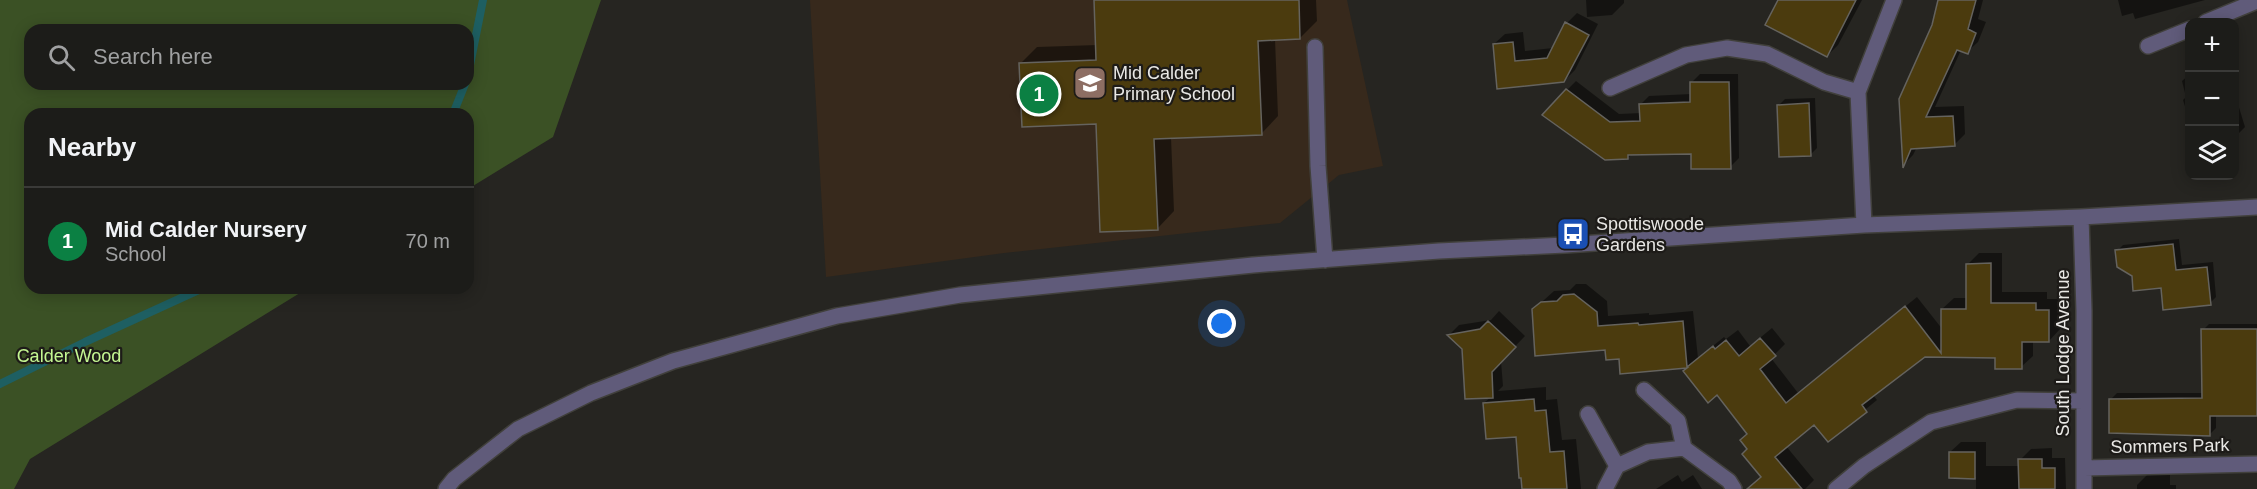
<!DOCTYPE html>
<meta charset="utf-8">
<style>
:root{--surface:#1c1c19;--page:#252522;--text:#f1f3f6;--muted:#a0a1a2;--line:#3a3a38;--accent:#0b8043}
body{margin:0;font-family:Arial,sans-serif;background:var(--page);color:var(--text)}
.controls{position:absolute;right:18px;top:18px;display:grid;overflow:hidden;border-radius:12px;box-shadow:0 3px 15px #0003}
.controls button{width:54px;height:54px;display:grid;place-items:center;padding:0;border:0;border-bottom:2px solid var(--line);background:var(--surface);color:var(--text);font:30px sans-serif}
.you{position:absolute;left:1222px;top:324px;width:21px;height:21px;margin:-15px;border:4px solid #fff;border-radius:50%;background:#1a73e8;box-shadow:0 0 0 9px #1a73e833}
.badge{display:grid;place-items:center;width:39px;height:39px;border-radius:50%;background:var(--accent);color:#fff;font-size:20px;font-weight:700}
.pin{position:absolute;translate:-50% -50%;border:3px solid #fff;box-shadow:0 2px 6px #0006}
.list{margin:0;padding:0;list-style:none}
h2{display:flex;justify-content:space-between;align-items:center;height:78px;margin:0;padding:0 24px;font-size:26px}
h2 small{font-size:20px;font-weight:400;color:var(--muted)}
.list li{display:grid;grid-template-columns:39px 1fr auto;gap:18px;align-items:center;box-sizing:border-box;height:108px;padding:0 24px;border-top:2px solid var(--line)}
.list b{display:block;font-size:22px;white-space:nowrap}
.list p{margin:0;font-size:20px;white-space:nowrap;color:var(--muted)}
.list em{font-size:20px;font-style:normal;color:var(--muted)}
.icon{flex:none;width:33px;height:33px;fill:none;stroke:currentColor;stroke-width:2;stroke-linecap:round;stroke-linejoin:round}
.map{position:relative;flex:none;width:2257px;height:489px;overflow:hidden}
.search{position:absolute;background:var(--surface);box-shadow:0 3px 15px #0003;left:24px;top:24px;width:450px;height:66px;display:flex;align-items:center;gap:15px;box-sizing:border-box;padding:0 21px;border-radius:18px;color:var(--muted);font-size:22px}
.panel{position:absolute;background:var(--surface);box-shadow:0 3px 15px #0003;left:24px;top:108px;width:450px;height:186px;border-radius:18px}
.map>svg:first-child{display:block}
.education{fill:#37291c}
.green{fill:#3b5125;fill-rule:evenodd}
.shadow{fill:#0007}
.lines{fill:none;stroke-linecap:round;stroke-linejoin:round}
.stream{stroke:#1e5f62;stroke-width:8}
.building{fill:#4b3b0e;stroke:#65635e;stroke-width:1.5}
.minor-casing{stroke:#41403c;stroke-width:18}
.minor{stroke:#605b7a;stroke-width:15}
.labels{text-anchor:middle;stroke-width:4.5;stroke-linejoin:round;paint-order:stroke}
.poi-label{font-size:18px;fill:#e9e8e5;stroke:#1d1b18;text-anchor:start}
.street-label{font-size:18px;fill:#e9e8e5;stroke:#1d1b18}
.park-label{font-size:18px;fill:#c4f692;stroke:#1d1b18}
</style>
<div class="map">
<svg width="2257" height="489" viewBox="0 0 2257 489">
<rect width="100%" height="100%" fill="#262521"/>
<!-- education -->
<path class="education" d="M810,0H1347L1383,166L1339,175L1280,223L1004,253L826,277Z"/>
<!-- green -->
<path class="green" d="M0,0H601L553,137L468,189V114H30V288H308L30,459L14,489H0ZM30,30H468V84H30Z"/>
<!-- shadow -->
<path class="shadow" d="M1095,0H1316L1317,21L1300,38L1275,39L1278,116L1262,133L1171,137L1174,211L1158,228L1097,123L1020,64L1037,47L1097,45Z
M1586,0H1624V3L1612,15L1587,17Z
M1780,0H1862L1838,45L1827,56Z
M1940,0H1983L1978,19L1986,22L1978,42L1967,52L1961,50L1935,107L1964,106L1965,134L1954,145L1917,147L1913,155L1904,164Z
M2118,0H2205L2135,19L2133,13L2122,16Z
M1577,13L1598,24L1575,70L1564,81L1499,87L1494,44L1505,34L1523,32L1525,51L1553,48L1567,23Z
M1700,74H1738L1739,158L1730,167L1692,152L1632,154L1628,158L1567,90L1576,81L1619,114L1641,113V104L1649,96L1691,94V83Z
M2190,74V123L2183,100L2186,97L2182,81Z
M2234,91L2245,127L2234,138Z
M1815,98L1817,148L1811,154L1779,105L1785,99Z
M2179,239L2182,265L2213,262L2216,297L2210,303L2133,276L2117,251L2123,245Z
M1979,253H2002V292H2047V299H2060V329L2049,341L2033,340V356L2021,367L1996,357L1924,355L1873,395L1877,400L1828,440L1814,423L1786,446L1814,480L1805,489H1760L1762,476L1749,449V433L1717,393L1690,366L1622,372L1621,357L1534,309L1554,291L1570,290L1576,284H1586L1607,301L1608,316L1649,313V315L1693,311L1698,358L1724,337L1726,339L1738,330L1750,346L1772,328L1785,344L1771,358L1798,393L1917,297L1943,330L1942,309L1954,298H1968V264Z
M1499,311L1525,336L1501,361L1503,386L1498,391L1546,387V400L1557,399L1562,440L1576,439L1581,489H1523L1517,435L1484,403L1492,396L1463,348L1449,335L1459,325L1491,320Z
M2209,324H2257V414H2216V428L2210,434L2111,399L2117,393H2203V330Z
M1961,442H1986V466H2020V460L2031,449L2052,448V458H2065L2066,489H1976V477H1950V452Z
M2149,473H2170V485H2176V489H2137V485Z
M1678,475L1682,482L1693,475L1702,489H1656Z"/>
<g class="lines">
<!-- stream -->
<path class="stream" d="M468,75L483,0
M453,114L465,84
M0,384L85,342L203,288"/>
</g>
<!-- building -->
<path class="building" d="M1094,0H1299L1300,39L1258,41L1262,135L1154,139L1158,230L1100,232L1096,124L1022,127L1019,63L1096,60Z
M1778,0H1856L1827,57L1765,25Z
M1938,0H1976L1968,29L1976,33L1968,54L1957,50L1926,117L1953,116L1955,146L1911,149L1903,168L1899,99L1932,25Z
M1565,22L1589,35L1564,82L1497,89L1493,44L1513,42L1515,61L1547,58Z
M1690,82H1729L1731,169H1691V154L1628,155V159L1605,160L1542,115L1566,89L1610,122L1640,121L1639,104L1690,102Z
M1809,103L1811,156L1779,157L1777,105Z
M2173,244L2176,270L2207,267L2211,305L2163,310L2161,288L2133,291L2132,276L2117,267L2115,250Z
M1991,263V303H2036V310H2049V342H2022V369H1995V358L1925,357L1862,405L1867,412L1828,442L1814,425L1775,457L1802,489H1747L1761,477L1742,454L1747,449L1740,440L1747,434L1717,395L1708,403L1683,371L1687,368L1620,374L1619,359L1606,360L1605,350L1535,356L1532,309L1541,302L1557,301L1563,295L1574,294L1597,312L1598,326L1638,323L1639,325L1683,321L1687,367L1713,346L1715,349L1726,340L1739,356L1760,338L1776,356L1760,369L1786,403L1905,306L1941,353V309H1966V264Z
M1488,321L1516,347L1492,372L1493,398L1465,399L1462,349L1447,335L1480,329Z
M2201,329H2257V416H2210V436L2109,433V399L2202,398Z
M1534,399L1535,411L1546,410L1550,452L1564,451L1567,489H1522L1521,478H1519L1516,437L1486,439L1483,403Z
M1949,452H1975V479L1949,478Z
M2018,459H2042V468H2055V489H2019Z"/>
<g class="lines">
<!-- minor casing -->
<g class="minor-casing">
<path id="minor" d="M2206,22L2257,1
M2148,46L2190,29
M1315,47L1318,166L1325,260
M1610,88L1686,55L1727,48L1767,54L1824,82L1858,92
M2081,217L2084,311V489
M1864,225L1858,92L1894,0
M1644,390L1678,421L1684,448
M1588,414L1617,466
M2084,468L2257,464
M446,489L454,479L518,429L591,393L673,361L837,316L960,295L1253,265L1439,251L1565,245L1864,225L2081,217L2257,207
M1605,489L1617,466L1648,452L1684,448L1729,481L1734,489
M1836,489L1864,466L1931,422L2017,400L2084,401"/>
</g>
<!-- minor -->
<use href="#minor" class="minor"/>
</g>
<!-- icons -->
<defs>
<g id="school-square" transform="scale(1.725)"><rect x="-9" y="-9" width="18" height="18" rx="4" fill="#8d6e63" stroke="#1d1b18"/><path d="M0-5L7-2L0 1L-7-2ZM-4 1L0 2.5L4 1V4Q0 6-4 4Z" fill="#fff"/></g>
<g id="bus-square" transform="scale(1.725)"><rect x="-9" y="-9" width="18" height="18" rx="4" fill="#1a4fb4" stroke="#1d1b18"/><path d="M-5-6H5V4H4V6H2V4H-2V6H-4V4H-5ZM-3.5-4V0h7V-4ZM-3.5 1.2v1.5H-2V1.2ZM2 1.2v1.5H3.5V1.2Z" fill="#fff"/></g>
</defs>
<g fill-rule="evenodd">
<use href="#school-square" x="1090" y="83"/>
<use href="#bus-square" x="1573" y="234"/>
</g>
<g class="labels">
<!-- poi labels -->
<g class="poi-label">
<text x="1113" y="79">Mid Calder<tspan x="1113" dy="21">Primary School</tspan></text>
<text x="1596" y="230">Spottiswoode<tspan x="1596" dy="21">Gardens</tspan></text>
</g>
<!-- street labels -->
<g class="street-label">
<text transform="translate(2063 353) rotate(-90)" y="6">South Lodge Avenue</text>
<text transform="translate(2170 446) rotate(-1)" y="6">Sommers Park</text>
</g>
<!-- park labels -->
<g class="park-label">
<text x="69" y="362">Calder Wood</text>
</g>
</g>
</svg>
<div class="controls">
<button>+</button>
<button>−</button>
<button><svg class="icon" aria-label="layers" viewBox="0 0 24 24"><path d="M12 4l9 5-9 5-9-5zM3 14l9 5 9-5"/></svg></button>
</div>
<div class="you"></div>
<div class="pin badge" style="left:1039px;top:94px">1</div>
<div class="search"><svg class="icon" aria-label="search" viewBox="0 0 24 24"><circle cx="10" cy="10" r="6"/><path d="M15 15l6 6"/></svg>Search here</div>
<section class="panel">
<h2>Nearby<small></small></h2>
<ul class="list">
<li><span class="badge">1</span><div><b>Mid Calder Nursery</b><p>School</p></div><em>70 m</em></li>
</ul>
</section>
</div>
